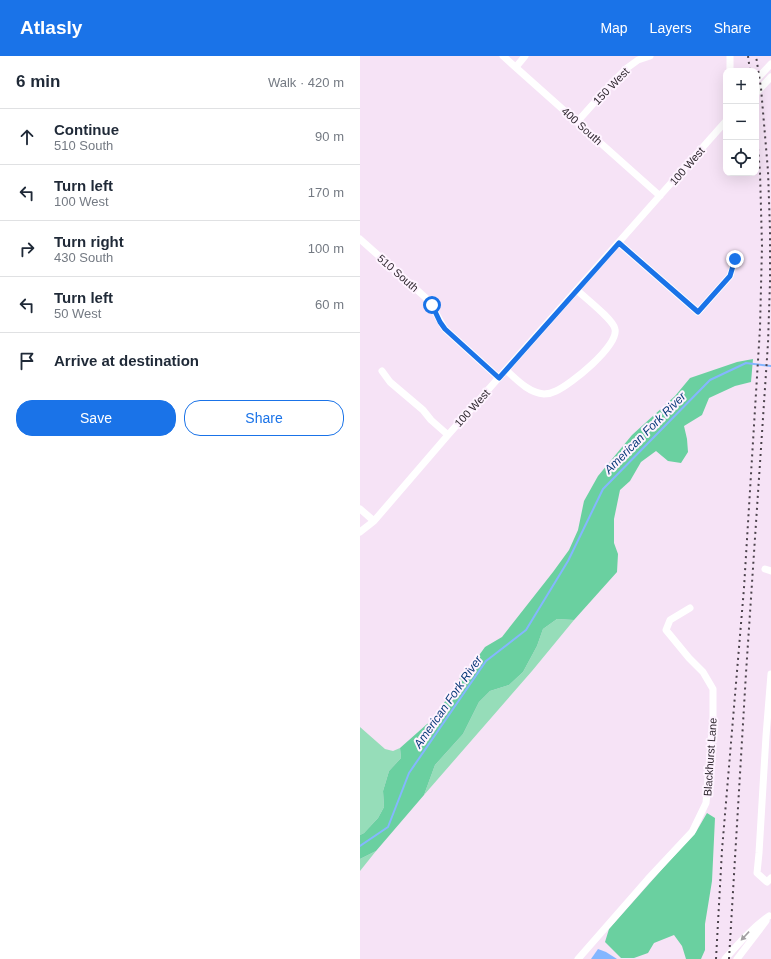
<!DOCTYPE html>
<meta charset="utf-8">
<style>
:root{--surface:#fff;--page:#f6f6f7;--text:#1f2937;--muted:#747a83;--line:#e0e1e3;--accent:#1a73e8}
body{margin:0;font-family:Arial,sans-serif;background:var(--page);color:var(--text)}
.controls{position:absolute;right:12px;top:12px;display:grid;overflow:hidden;border-radius:8px;box-shadow:0 4px 16px #0002}
.controls button{width:36px;height:36px;display:grid;place-items:center;padding:0;border:0;border-bottom:1px solid var(--line);background:var(--surface);color:var(--text);font:20px sans-serif}
.stop{position:absolute;width:12px;height:12px;margin:-9px;border:3px solid #1a73e8;border-radius:50%;background:#fff}
.stop.end{background:#1a73e8;border-color:#fff;box-shadow:0 1px 4px #0008}
.list{margin:0;padding:0;list-style:none}
h2{display:flex;justify-content:space-between;align-items:center;height:52px;margin:0;padding:0 16px;font-size:17px}
h2 small{font-size:13px;font-weight:400;color:var(--muted)}
.list li{display:grid;grid-template-columns:26px 1fr auto;gap:12px;align-items:center;box-sizing:border-box;height:56px;padding:0 16px;border-top:1px solid var(--line)}
.list b{display:block;font-size:15px;white-space:nowrap}
.list p{margin:0;font-size:13px;white-space:nowrap;color:var(--muted)}
.list em{font-size:13px;font-style:normal;color:var(--muted)}
.actions{display:flex;gap:8px;padding:12px 16px}
.actions a{flex:1;padding:9px 0;border:1px solid var(--accent);border-radius:16px;text-align:center;font-size:14px;color:var(--accent)}
.actions .main{background:var(--accent);color:#fff}
.icon{flex:none;width:22px;height:22px;fill:none;stroke:currentColor;stroke-width:2;stroke-linecap:round;stroke-linejoin:round}
.map{position:relative;flex:none;width:411px;height:903px;overflow:hidden}
header{display:flex;align-items:center;gap:24px;box-sizing:border-box;height:56px;padding:0 20px;background:var(--accent);color:#fff}
header strong{font-size:19px}
nav{display:flex;gap:22px;margin-inline-start:auto;font-size:14px}
main{display:flex}
aside{flex:1;background:var(--surface)}
.map>svg:first-child{display:block}
.green{fill:#96ddb9}
.forest{fill:#6ad0a0}
.water{fill:#84b6ff}
.lines{fill:none;stroke-linecap:round;stroke-linejoin:round}
.stream{stroke:#84b6ff;stroke-width:2}
.minor{stroke:#fff;stroke-width:7}
.rail{stroke:#4b424b;stroke-width:2;stroke-dasharray:2 4;stroke-linecap:butt}
.oneway{fill:#a29fa2}
.route{stroke:#1a73e8;stroke-width:5}
.labels{text-anchor:middle;stroke-width:4;stroke-linejoin:round;paint-order:stroke}
.street-label{font-size:11px;fill:#302930;stroke:#fef3ff}
.water-label{font-size:12px;font-style:italic;fill:#093a79;stroke:#fef3ff}
</style>
<header>
<strong>Atlasly</strong>
<nav><a>Map</a><a>Layers</a><a>Share</a></nav>
</header>
<main>
<aside>
<h2>6 min<small>Walk · 420 m</small></h2>
<ul class="list">
<li><svg class="icon" aria-label="ahead" viewBox="0 0 24 24"><path d="M12 20V5M6 11l6-6 6 6"/></svg><div><b>Continue</b><p>510 South</p></div><em>90 m</em></li>
<li><svg class="icon" aria-label="left" viewBox="0 0 24 24"><path d="M17 20v-9H6M10 6l-5 5 5 5"/></svg><div><b>Turn left</b><p>100 West</p></div><em>170 m</em></li>
<li><svg class="icon" aria-label="right" viewBox="0 0 24 24"><path d="M7 20v-9h11M14 6l5 5-5 5"/></svg><div><b>Turn right</b><p>430 South</p></div><em>100 m</em></li>
<li><svg class="icon" aria-label="left" viewBox="0 0 24 24"><path d="M17 20v-9H6M10 6l-5 5 5 5"/></svg><div><b>Turn left</b><p>50 West</p></div><em>60 m</em></li>
<li><svg class="icon" aria-label="arrive" viewBox="0 0 24 24"><path d="M6 21V4h12l-3 4 3 4H6"/></svg><div><b>Arrive at destination</b></div></li>
</ul>
<div class="actions"><a class="main">Save</a><a>Share</a></div>
</aside>
<div class="map">
<svg width="411" height="903" viewBox="0 0 411 903">
<rect width="100%" height="100%" fill="#f6e3f6"/>
<!-- green -->
<path class="green" d="M197,563L214,564L172,615L64,739L75,709L103,678L119,646L130,635L149,629L163,616L177,590L183,573Z
M0,671L25,693L33,695L40,692L41,702L29,715L23,735L24,751L18,762L4,777L0,779Z
M16,795L0,815V803Z"/>
<!-- forest -->
<path class="forest" d="M393,303L391,326L375,330L349,342L342,359L324,370L327,383L328,396L321,407L308,405L296,395L281,406L270,425L260,434L254,463V487L258,498L257,516L214,564L197,563L183,573L177,590L163,616L149,629L130,635L119,646L103,678L75,709L64,739L16,795L0,803V779L4,777L18,762L24,751L23,735L29,715L41,702L40,692L75,661L100,622L112,609L125,591L142,581L193,516L209,494L218,474L224,445L238,420L272,379L315,340L330,322L377,306Z
M347,757L355,762L352,825L345,868V894L341,903H326L322,890L314,879L294,887L288,897L274,902H261L245,886L249,873L304,811L336,776Z"/>
<!-- water -->
<path class="water" d="M238,893L246,896L257,903H231Z"/>
<g class="lines">
<!-- stream -->
<path class="stream" d="M0,790L28,771L49,717L126,605L166,574L208,505L243,433L350,324L386,307L411,310"/>
<!-- minor -->
<path class="minor" d="M143,0L300,140
M370,0V15
M156,11L165,0
M396,24L411,8
M396,37L411,21
M217,66L250,29L267,12L278,4L290,0
M0,183L66,242C74,251 78,263 85,273L139,322
M259,187L338,256L370,220L375,203
M146,314C157,324 169,337 184,338C188,338 192,337 196,335C210,329 259,290 255,273C253,263 225,242 217,234
M22,315L30,326L63,354L71,364L88,379
M0,453L14,465
M0,476L14,465L88,379L366,65
M405,513L411,515
M411,618L406,680L399,797L397,817L407,826L411,822
M218,903L288,823L332,776L346,747L353,665V633L343,616L329,602L306,574L310,564L330,552
M365,903C379,887 392,872 409,860
M377,903L406,865"/>
<!-- rail -->
<path class="rail" d="M388,0L390,15
M356,903L362,794L384,532L400,272L402,190L400,116L396,69
M369,903L386,617L408,287L410,226V174L408,115L401,32L396,0"/>
</g>
<!-- one-way arrows -->
<defs><path id="oneway-solid" d="M-6-.8H1V-3.2L6.5 0L1 3.2V.8H-6Z"/></defs>
<use class="oneway" href="#oneway-solid" transform="translate(385 880) rotate(133)"/>
<g class="lines">
<!-- route -->
<path class="route" d="M72,249L80,266L85,273L139,322L259,187L338,256L370,220L375,203"/>
</g>
<g class="labels">
<!-- street labels -->
<g class="street-label">
<text transform="translate(251 30) rotate(-46)" y="4">150 West</text>
<text transform="translate(222 70) rotate(42)" y="4">400 South</text>
<text transform="translate(327 110) rotate(-49)" y="4">100 West</text>
<text transform="translate(38 217) rotate(41)" y="4">510 South</text>
<text transform="translate(112 352) rotate(-48)" y="4">100 West</text>
<text transform="translate(350 701) rotate(-86)" y="4">Blackhurst Lane</text>
</g>
<!-- water labels -->
<g class="water-label">
<text transform="translate(285 377) rotate(-45)" y="4">American Fork River</text>
<text transform="translate(88 646) rotate(-55)" y="4">American Fork River</text>
</g>
</g>
</svg>
<div class="controls">
<button>+</button>
<button>−</button>
<button><svg class="icon" aria-label="locate" viewBox="0 0 24 24"><circle cx="12" cy="12" r="6"/><path d="M12 2v4M12 18v4M2 12h4M18 12h4"/></svg></button>
</div>
<div class="stop" style="left:72px;top:249px"></div>
<div class="stop end" style="left:375px;top:203px"></div>
</div>
</main>
